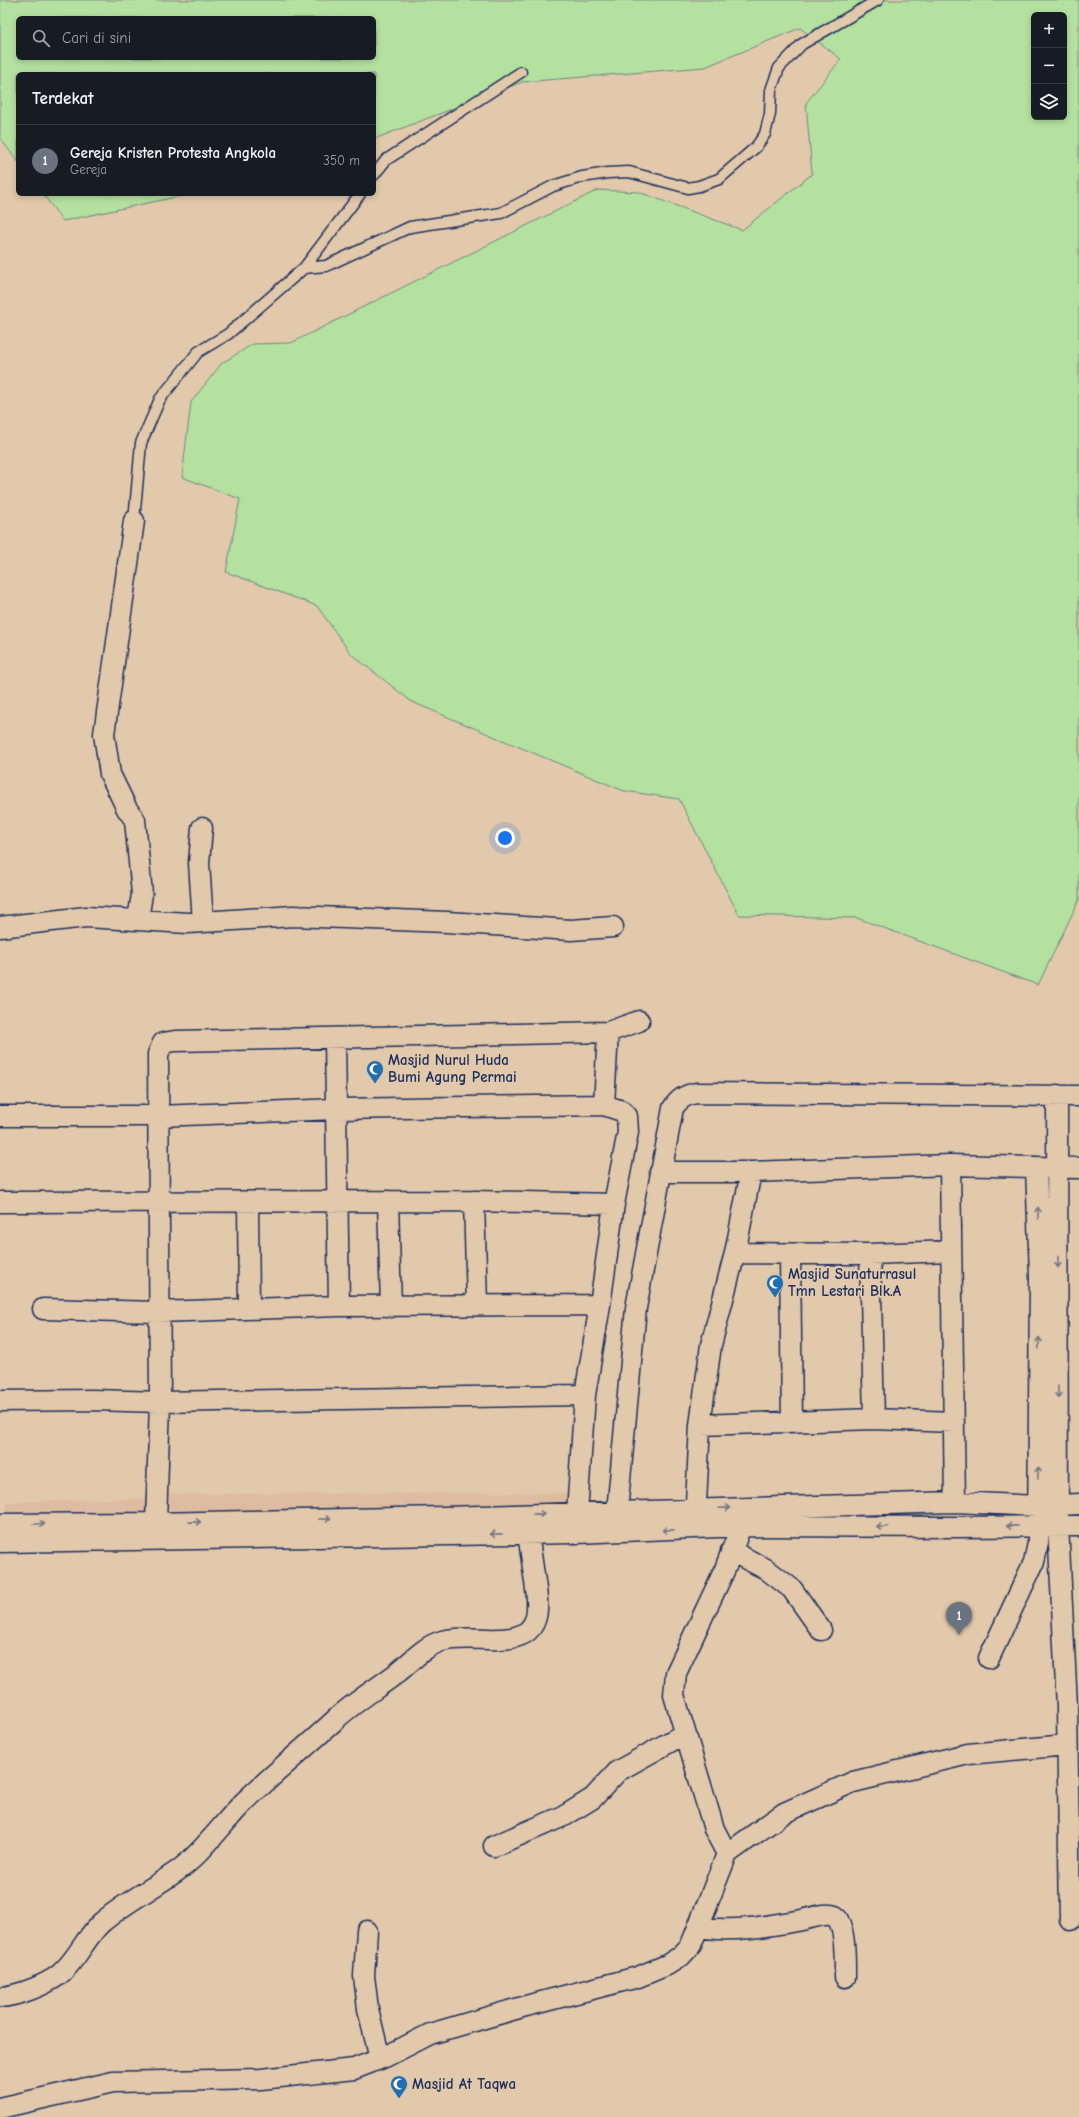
<!DOCTYPE html>
<html lang="id">
<meta charset="utf-8">
<style>
:root{--surface:#171b24;--page:#20242c;--text:#f1f3f6;--muted:#9ea1a6;--line:#363941;--accent:#1f6fb2}
body{margin:0;font-family:"Comic Neue",sans-serif;background:var(--page);color:var(--text)}
.controls{position:absolute;right:12px;top:12px;display:grid;overflow:hidden;border-radius:6px;box-shadow:0 2px 6px #0003}
.controls button{width:36px;height:36px;display:grid;place-items:center;padding:0;border:0;border-bottom:1px solid var(--line);background:var(--surface);color:var(--text);font:20px sans-serif}
.you{position:absolute;left:505px;top:838px;width:14px;height:14px;margin:-10px;border:3px solid #fff;border-radius:50%;background:#1a73e8;box-shadow:0 0 0 6px #1a73e833}
.badge{display:grid;place-items:center;width:26px;height:26px;border-radius:50%;background:var(--accent);color:#fff;font-size:13px;font-weight:700}
.pin{position:absolute;translate:-50% -33px;filter:drop-shadow(0 1px 2px #0008)}
.pin::after{content:'';position:absolute;top:21px;width:14px;height:12px;background:inherit;clip-path:polygon(0 0,100% 0,50% 100%)}
.list{margin:0;padding:0;list-style:none}
h2{display:flex;justify-content:space-between;align-items:center;height:52px;margin:0;padding:0 16px;font-size:17px}
h2 small{font-size:13px;font-weight:400;color:var(--muted)}
.list li{display:grid;grid-template-columns:26px 1fr auto;gap:12px;align-items:center;box-sizing:border-box;height:72px;padding:0 16px;border-top:1px solid var(--line)}
.list b{display:block;font-size:15px;white-space:nowrap}
.list p{margin:0;font-size:13px;white-space:nowrap;color:var(--muted)}
.list em{font-size:13px;font-style:normal;color:var(--muted)}
.icon{flex:none;width:22px;height:22px;fill:none;stroke:currentColor;stroke-width:2;stroke-linecap:round;stroke-linejoin:round}
.map{position:relative;flex:none;width:1079px;height:2117px;overflow:hidden}
.search{position:absolute;background:var(--surface);box-shadow:0 2px 6px #0003;left:16px;top:16px;width:360px;height:44px;display:flex;align-items:center;gap:10px;box-sizing:border-box;padding:0 14px;border-radius:6px;color:var(--muted);font-size:15px}
.panel{position:absolute;background:var(--surface);box-shadow:0 2px 6px #0003;left:16px;top:72px;width:360px;height:124px;border-radius:6px}
.map>svg:first-child{display:block}
.built{fill:#ddbca2}
.green{fill:#b4e19f;stroke:#68887e;fill-rule:evenodd}
.lines{fill:none;stroke-linecap:round;stroke-linejoin:round}
.lane-casing{stroke:#1b2f5e;stroke-width:13}
.street-casing{stroke:#1b2f5e;stroke-width:23}
.lane{stroke:#e3c9ab;stroke-width:10}
.street{stroke:#e3c9ab;stroke-width:20}
.oneway{stroke:#757481}
.labels{text-anchor:middle;stroke-width:4;stroke-linejoin:round;paint-order:stroke}
.poi-label{font-size:15px;font-weight:bold;fill:#1b2f5e;stroke:#e3c9ab;text-anchor:start}
</style>
<div class="map">
<svg width="1079" height="2117" viewBox="0 0 1079 2117">
<rect width="100%" height="100%" fill="#e3c9ab"/>
<filter id="ink" filterUnits="userSpaceOnUse"><feTurbulence type="fractalNoise" baseFrequency=".025" numOctaves="2"/><feDisplacementMap in="SourceGraphic" scale="8" xChannelSelector="R" yChannelSelector="G"/><feConvolveMatrix kernelMatrix="1 2 1 2 8 2 1 2 1" color-interpolation-filters="sRGB"/></filter>
<g filter="url(#ink)">
<!-- built -->
<path class="built" d="M569,1493V1511L169,1518V1494Z
M155,1498L154,1518L5,1521L7,1502Z"/>
<!-- green -->
<path class="green" d="M0,0H1079V900L1038,985L857,918L739,915L679,799L624,791L412,702L351,654L317,606L226,572L240,499L182,477L191,402L222,363L253,344L291,343L598,190L639,192L742,230L812,174L806,103L841,59L800,28L705,67L522,82L374,139V74H18V162L0,138ZM1034,15H1064V117H1034ZM18,18H374V58H18Z
M43,194H190L63,221Z"/>
<g class="lines">
<!-- lane casing -->
<g class="lane-casing">
<path id="lane" d="M374,175L386,160L521,72
M304,268L326,266L410,227L501,213L553,186L582,177L608,173L629,172L688,188L699,186L719,179L756,147L765,134L770,114L771,90L779,68L802,44L878,0
M134,521L141,443L160,399L198,352L228,334L304,268L360,194"/>
</g>
<!-- street casing -->
<g class="street-casing">
<path id="street" d="M134,521L104,734L110,774L127,809L135,820L142,894L138,920
M202,828L199,863L203,922
M0,927L86,917L188,923L293,916L447,922L571,930L613,927
M335,1038L339,1306
M1057,1095L1058,1525L1067,1707L1070,1920
M604,1105L608,1032
M0,1116H158L337,1109L604,1105L622,1111L627,1116L628,1132L614,1204L600,1305L585,1395L577,1513
M950,1165L955,1502
M660,1172H751L950,1165L1079,1168
M388,1201L391,1307
M474,1201L477,1305
M0,1202L474,1201L614,1204
M248,1203L249,1309
M735,1253L870,1254L951,1251
M790,1254L792,1422
M870,1254L874,1419
M43,1309L158,1312L339,1306L600,1305
M0,1401L93,1400L160,1402L585,1395
M700,1425L874,1419L954,1422
M617,1512L636,1308L673,1108C679,1099 685,1095 696,1093L1079,1096
M156,1523L160,1402L158,1054L163,1043L175,1041L608,1032L639,1021
M695,1523L700,1425L711,1345L735,1253L751,1172
M0,1524L154,1523L444,1517L955,1502L1037,1506L1079,1504
M0,1542L576,1533L741,1526L956,1527L1079,1526
M731,1551L766,1569L792,1589L821,1630
M989,1658L1034,1562L1038,1543L1040,1276L1036,1167
M494,1846L566,1815L593,1798L618,1771L684,1734
M727,1854L714,1829L674,1695L676,1673L725,1569L741,1526
M698,1927C731,1933 769,1926 802,1920C813,1918 825,1912 835,1916C846,1926 845,1962 845,1977
M367,1931L364,1976L368,2009L380,2059
M0,1997C18,1996 46,1985 60,1974C77,1960 85,1938 101,1923C125,1902 154,1888 180,1869C203,1852 223,1823 244,1802C273,1774 305,1748 335,1720C353,1703 373,1691 393,1676C409,1665 423,1646 442,1641C461,1636 481,1640 500,1639C544,1638 539,1608 534,1575C532,1561 530,1547 528,1533
M0,2108L113,2082L261,2079L354,2069L385,2057L430,2034L526,2006L638,1977L667,1965L681,1956L691,1945L727,1854L784,1813L853,1782L968,1754L1067,1745"/>
</g>
<!-- lane -->
<use href="#lane" class="lane"/>
<!-- street -->
<use href="#street" class="street"/>
</g>
<!-- one-way arrows -->
<defs><path id="oneway-shaft" d="M-6 0H5M1.5-3L5.5 0L1.5 3" fill="none" stroke-width="1.6" stroke-linecap="round" stroke-linejoin="round"/></defs>
<g class="oneway">
<use href="#oneway-shaft" transform="translate(1038 1213) rotate(-92)"/>
<use href="#oneway-shaft" transform="translate(1058 1262) rotate(90)"/>
<use href="#oneway-shaft" transform="translate(1039 1343) rotate(-89)"/>
<use href="#oneway-shaft" transform="translate(1058 1392) rotate(90)"/>
<use href="#oneway-shaft" transform="translate(1038 1473) rotate(-89)"/>
<use href="#oneway-shaft" transform="translate(725 1508) rotate(-2)"/>
<use href="#oneway-shaft" transform="translate(539 1514) rotate(-1)"/>
<use href="#oneway-shaft" transform="translate(325 1519) rotate(-1)"/>
<use href="#oneway-shaft" transform="translate(195 1522) rotate(-1)"/>
<use href="#oneway-shaft" transform="translate(39 1524)"/>
<use href="#oneway-shaft" transform="translate(1012 1526) rotate(179)"/>
<use href="#oneway-shaft" transform="translate(882 1527) rotate(-180)"/>
<use href="#oneway-shaft" transform="translate(668 1530) rotate(179)"/>
<use href="#oneway-shaft" transform="translate(496 1534) rotate(179)"/>
</g>
</g>
<!-- icons -->
<defs>
<g id="mosque-pin" transform="scale(0.9)"><path d="M0 17L-7.5 6A9.5 9.5 0 1 1 7.5 6Z" fill="#1f6fb2" stroke="#e3c9ab"/><path d="M3.5-4.9A6 6 0 1 0 3.5 4.9A5 5 0 1 1 3.5-4.9Z" fill="#fff"/></g>
</defs>
<g fill-rule="evenodd">
<use href="#mosque-pin" x="375" y="1069"/>
<use href="#mosque-pin" x="775" y="1283"/>
<use href="#mosque-pin" x="399" y="2084"/>
</g>
<g class="labels">
<!-- poi labels -->
<g class="poi-label">
<text x="388" y="1065">Masjid Nurul Huda<tspan x="388" dy="17">Bumi Agung Permai</tspan></text>
<text x="788" y="1279">Masjid Sunaturrasul<tspan x="788" dy="17">Tmn Lestari Blk.A</tspan></text>
<text x="412" y="2089">Masjid At Taqwa</text>
</g>
</g>
</svg>
<div class="controls">
<button>+</button>
<button>−</button>
<button><svg class="icon" aria-label="layers" viewBox="0 0 24 24"><path d="M12 4l9 5-9 5-9-5zM3 14l9 5 9-5"/></svg></button>
</div>
<div class="you"></div>
<div class="pin badge" style="left:959px;top:1635px;background:#6b7280">1</div>
<div class="search"><svg class="icon" aria-label="search" viewBox="0 0 24 24"><circle cx="10" cy="10" r="6"/><path d="M15 15l6 6"/></svg>Cari di sini</div>
<section class="panel">
<h2>Terdekat<small></small></h2>
<ul class="list">
<li><span class="badge" style="background:#6b7280">1</span><div><b>Gereja Kristen Protesta Angkola</b><p>Gereja</p></div><em>350 m</em></li>
</ul>
</section>
</div>
